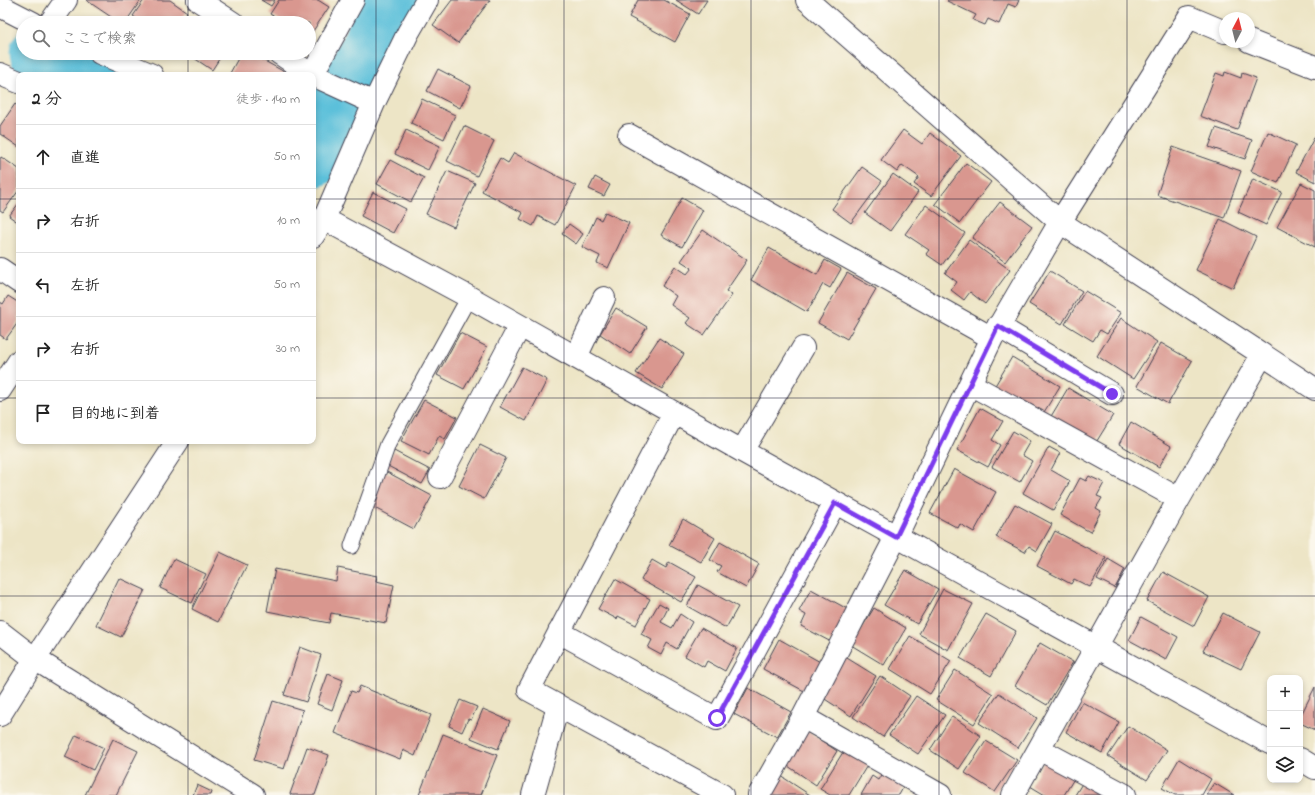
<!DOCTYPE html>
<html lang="ja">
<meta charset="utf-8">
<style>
:root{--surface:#fff;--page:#f6f6f6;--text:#222;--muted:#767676;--line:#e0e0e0}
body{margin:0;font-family:"Indie Flower","Klee One",sans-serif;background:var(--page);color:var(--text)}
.controls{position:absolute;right:12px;bottom:12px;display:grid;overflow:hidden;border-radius:8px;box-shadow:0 2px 6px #0003}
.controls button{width:36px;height:36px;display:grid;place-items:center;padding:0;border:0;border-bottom:1px solid var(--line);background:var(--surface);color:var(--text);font:20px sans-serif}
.compass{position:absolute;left:1219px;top:12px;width:36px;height:36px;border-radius:50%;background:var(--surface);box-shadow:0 2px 6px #0003;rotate:7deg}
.stop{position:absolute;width:12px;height:12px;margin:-9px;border:3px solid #7c3aed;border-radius:50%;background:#fff}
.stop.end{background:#7c3aed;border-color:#fff;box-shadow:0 1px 4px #0008}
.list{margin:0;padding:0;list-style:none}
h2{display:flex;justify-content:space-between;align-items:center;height:52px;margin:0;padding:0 16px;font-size:17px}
h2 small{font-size:13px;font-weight:400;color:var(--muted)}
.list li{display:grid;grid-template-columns:26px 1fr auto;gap:12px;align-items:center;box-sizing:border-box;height:64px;padding:0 16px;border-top:1px solid var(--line)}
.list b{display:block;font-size:15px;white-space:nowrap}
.list em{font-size:13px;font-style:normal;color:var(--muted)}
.icon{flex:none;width:22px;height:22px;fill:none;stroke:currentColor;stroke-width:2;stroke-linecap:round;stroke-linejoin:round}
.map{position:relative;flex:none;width:1315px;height:795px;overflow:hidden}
.search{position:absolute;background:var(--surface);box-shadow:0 2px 6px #0003;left:16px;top:16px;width:300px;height:44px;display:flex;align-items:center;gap:10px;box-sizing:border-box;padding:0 14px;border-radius:22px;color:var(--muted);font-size:15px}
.panel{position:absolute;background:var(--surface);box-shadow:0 2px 6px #0003;left:16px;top:72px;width:300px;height:372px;border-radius:8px}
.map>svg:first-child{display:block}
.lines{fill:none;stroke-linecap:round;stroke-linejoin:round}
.river{stroke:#5cc0da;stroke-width:57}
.building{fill:#d9978f}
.service-casing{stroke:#403f50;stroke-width:17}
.minor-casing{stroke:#403f50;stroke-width:24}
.service{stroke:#fff;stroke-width:15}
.minor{stroke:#fff;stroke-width:22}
.route{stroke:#7c3aed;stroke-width:5}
.grid{fill:none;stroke:#22223b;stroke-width:1;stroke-opacity:0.55}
</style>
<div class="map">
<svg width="1315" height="795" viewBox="0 0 1315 795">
<rect width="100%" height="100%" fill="#fbf7ec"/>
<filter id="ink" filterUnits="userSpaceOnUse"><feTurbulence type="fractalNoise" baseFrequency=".025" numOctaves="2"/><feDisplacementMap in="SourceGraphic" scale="8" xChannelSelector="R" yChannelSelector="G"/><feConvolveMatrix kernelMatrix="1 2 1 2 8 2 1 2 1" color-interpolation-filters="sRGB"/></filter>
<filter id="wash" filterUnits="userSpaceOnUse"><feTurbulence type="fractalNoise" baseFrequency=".012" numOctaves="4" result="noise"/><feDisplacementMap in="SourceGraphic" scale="16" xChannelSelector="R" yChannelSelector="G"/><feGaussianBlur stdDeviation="0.9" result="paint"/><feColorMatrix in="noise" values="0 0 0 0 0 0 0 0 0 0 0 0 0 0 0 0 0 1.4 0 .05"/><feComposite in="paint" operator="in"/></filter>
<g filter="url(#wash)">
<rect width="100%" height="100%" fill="#ede5c6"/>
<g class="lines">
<!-- river -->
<path class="river" d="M38,53L87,75
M313,159L392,0"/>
</g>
<g id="blocks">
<!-- building -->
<path class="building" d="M86,0H141L125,23H120Z
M144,0H170L187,12L179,23H143L133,16Z
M261,0H275L271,6Z
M279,0H318L329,7L309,37V23H284L270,14Z
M452,0H490L458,43L433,25Z
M638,0H664L690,14L675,42L629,17Z
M676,0H707L698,14Z
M948,0H1019L1016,7L1008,4L999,24L988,19L985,25L973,20L976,15L947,1Z
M195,16L205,23H191Z
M198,53H223L212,70L194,58Z
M241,53H250L290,75H229Z
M438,69L471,86L460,108L427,91Z
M1225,72L1241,78L1242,73L1256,78L1237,130L1200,116L1216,73L1224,76Z
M422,99L455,115L444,139L411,123Z
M15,104L19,107V147L0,134V126Z
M464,126L494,141L477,176L447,161Z
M1216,128L1252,140L1245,159L1209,147Z
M406,130L440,146L428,170L395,154Z
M903,130L922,144L930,133L961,156L931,196L914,184L919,177L902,165L897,172L881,160Z
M1268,132L1296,145L1278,183L1251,171Z
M1315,136V182L1296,172Z
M1173,147L1241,171L1224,218L1157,195Z
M514,153L576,186L555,225L538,216L533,226L520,219L523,213L482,191L500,158L508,163Z
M1,157L19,169V190L3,212L0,210V159Z
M390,160L424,178L411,202L377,184Z
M966,163L991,182L960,223L935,204Z
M862,167L882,181L851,223L832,209Z
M447,171L475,183L454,227L426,214Z
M893,174L918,192L890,231L865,213Z
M595,177L610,185L604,196L589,189Z
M1253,179L1282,192L1266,225L1238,212Z
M1301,183L1315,190V247L1277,227Z
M373,192L406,209L393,233L361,216Z
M682,198L703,210L682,247L661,235Z
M1000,202L1032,226L1005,262L972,238Z
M19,203V223L9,216Z
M926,205L965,233L942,265L926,254L929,250L905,234Z
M605,212L629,223L608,268L597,263L600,256L582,247L596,217L601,220Z
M1220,219L1256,237L1233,288L1196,270Z
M569,224L583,234L576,244L562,234Z
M703,230L747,260L726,291L732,295L704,335L686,323L690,318L671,305L676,296L662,286L675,266L687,274L692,268L681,261Z
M969,240L1010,270L985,304L970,292L964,300L951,290L957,282L945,273Z
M769,248L817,275L825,260L841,269L830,288L823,284L807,312L751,280Z
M1050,271L1082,291L1062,324L1029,304Z
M847,273L876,289L847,339L818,323Z
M1085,291L1121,313L1107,334L1100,330L1093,341L1065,324Z
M8,296L19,303V321L6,339L0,335V302L3,304Z
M616,308L647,327L630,354L600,334Z
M1121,318L1157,342L1133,379L1097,356Z
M460,333L487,347L464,389L437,375Z
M659,338L684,354L662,389L636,373Z
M1161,343L1192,361L1168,404L1137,386Z
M1012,357L1060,386L1041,417L993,389Z
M522,367L547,380L526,421L500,407Z
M1068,388L1113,415L1095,444L1050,418Z
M424,400L457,417L445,439L439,436L429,455L401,441Z
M980,408L1003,421L992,440L1000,445L988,467L957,450Z
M1131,422L1171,446L1159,467L1119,444Z
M1013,431L1030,441L1022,455L1032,461L1020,482L992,467Z
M480,445L506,458L484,499L459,486Z
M1049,447L1060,453L1051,470L1070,481L1053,510L1023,493Z
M394,451L430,470L422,484L386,465Z
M954,469L996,492L974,532L960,524L958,528L930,513Z
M385,471L432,496L414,529L367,504Z
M1089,476L1104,483L1097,496L1102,498L1096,508L1101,511L1090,532L1060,515L1080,478L1086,481Z
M1015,504L1052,524L1037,551L1029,546L1025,552L996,537Z
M683,519L715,538L701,562L669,545Z
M1055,531L1106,558L1090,587L1074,579L1071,584L1037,566Z
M720,542L759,564L746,588L717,572L721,566L710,560Z
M220,552L247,565L218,622L192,609Z
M174,559L206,574L192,603L160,588Z
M1108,559L1125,569L1115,588L1097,579Z
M652,560L666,568L669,562L696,577L681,602L641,580Z
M338,568L377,576L376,581L394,585L386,623L331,613L329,623L267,611L275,569L336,581Z
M905,570L938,589L917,624L884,605Z
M1163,572L1209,597L1194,626L1147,601Z
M119,578L145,590L121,637L96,625Z
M615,579L650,599L636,625L618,616L617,619L598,609Z
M698,585L738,607L726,628L687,606Z
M811,589L851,611L833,643L801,626L806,615L799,611Z
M943,589L973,604L948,650L919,634Z
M659,603L668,608L661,622L672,628L680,614L692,622L677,649L667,643L661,655L648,648L652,640L641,634Z
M874,608L906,628L884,665L851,645Z
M1223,613L1260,632L1241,669L1203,651Z
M986,614L1016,631L991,676L960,658Z
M1141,617L1178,637L1166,660L1129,640Z
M701,628L737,648L725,671L707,661L704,667L685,656Z
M910,636L951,661L930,694L890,669Z
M779,639L822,663L806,692L763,669Z
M1040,643L1073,662L1047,705L1015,686Z
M300,647L321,655L306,702L284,695Z
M842,655L876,676L851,716L817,694Z
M955,670L993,694L974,724L936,700Z
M328,674L343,680L332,710L317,704Z
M880,676L910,696L883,737L853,717Z
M360,686L431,715L415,756L403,750L400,759L335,733L351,691L357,693Z
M1315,687V730L1300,723V717Z
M748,688L791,712L777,737L734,714Z
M999,693L1037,718L1018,748L979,723Z
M916,696L945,715L918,754L889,735Z
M460,700L477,707L471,720L468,719L462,732L449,726Z
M273,701L303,710L284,769L254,760Z
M1082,702L1119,722L1102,753L1066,732Z
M483,709L510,721L498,749L471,738Z
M952,716L981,736L959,769L930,750Z
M1128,726L1167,750L1147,780L1108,756Z
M807,731L837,751L816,785L785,764Z
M443,734L497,755L481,795H419Z
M76,735L104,748L93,770L65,757Z
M113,739L138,751L116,795H85Z
M986,741L1017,760L995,792L965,773Z
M307,747L329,755L315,795H292L290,794Z
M845,749L868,764L849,795H830L820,789Z
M1179,759L1211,779L1202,795H1175L1162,788Z
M1045,760L1075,777L1064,795H1045L1030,786Z
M882,773L904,786L899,795H861L872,776L878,780Z
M781,776L810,795H767Z
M1083,782L1105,795H1075Z
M1214,783L1234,795H1206Z
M197,785L212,792L211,795H193Z"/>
</g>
</g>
<g filter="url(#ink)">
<use href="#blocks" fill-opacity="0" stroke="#403f50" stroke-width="1"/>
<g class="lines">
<!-- service casing -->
<g class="service-casing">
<path id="service" d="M352,546L388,444L469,297"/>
</g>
<!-- minor casing -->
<g class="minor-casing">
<path id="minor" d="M198,0L233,23
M427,0L408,33L374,103L324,219L469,297L742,451L1270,743
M807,0L1060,222L1315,389
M0,6L33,23
M50,23L66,0
M1249,41L1315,67
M100,53L152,75
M279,53L312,75L353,0
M0,74L19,82
M313,75L374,103
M629,135L992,338
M313,236L324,219
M0,269L19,282
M998,326L1112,394
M576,357L604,298
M970,384L1179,499
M0,390L19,361
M674,413L529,690L722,795
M742,451L803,348
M440,477L520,326
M0,632L35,659L253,795
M559,632L717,719L835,503
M0,715L35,659L178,441
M803,717L940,795
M1039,749L1125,795
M1300,759L1315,768
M533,795L558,706
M759,795L803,717L896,537L992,338L1060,222L1189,17L1225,32
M1013,795L1179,499L1262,355"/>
</g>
<!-- service -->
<use href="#service" class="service"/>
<!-- minor -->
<use href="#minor" class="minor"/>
</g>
</g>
<g class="lines" filter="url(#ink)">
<!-- route -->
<path class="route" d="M717,718L835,503L896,537L998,326L1112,394"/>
</g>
<!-- grid -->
<path class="grid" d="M188,0V23M376,0V795M564,0V795M751,0V795M939,0V795M1127,0V795M188,53V75M0,199H19M313,199H1315M0,398H19M313,398H1315M188,441V795M0,596H1315"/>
</svg>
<div class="controls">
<button>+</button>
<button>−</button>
<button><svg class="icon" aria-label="layers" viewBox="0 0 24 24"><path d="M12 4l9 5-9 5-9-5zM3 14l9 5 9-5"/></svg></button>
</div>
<svg class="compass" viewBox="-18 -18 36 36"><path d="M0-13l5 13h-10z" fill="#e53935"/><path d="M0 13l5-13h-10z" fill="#767676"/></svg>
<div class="stop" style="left:717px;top:718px"></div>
<div class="stop end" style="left:1112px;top:394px"></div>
<div class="search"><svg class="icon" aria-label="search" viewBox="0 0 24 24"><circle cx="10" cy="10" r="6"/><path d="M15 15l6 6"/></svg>ここで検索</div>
<section class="panel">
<h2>2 分<small>徒歩 · 140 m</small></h2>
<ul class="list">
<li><svg class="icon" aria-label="ahead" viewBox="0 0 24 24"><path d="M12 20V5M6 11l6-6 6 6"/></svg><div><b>直進</b></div><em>50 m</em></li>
<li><svg class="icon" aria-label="right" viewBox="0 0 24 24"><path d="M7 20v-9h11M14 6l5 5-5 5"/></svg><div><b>右折</b></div><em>10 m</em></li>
<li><svg class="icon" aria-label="left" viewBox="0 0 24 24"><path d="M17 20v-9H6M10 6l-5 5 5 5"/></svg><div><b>左折</b></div><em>50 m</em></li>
<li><svg class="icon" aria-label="right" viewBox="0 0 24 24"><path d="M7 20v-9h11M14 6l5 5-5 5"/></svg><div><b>右折</b></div><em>30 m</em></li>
<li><svg class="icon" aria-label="arrive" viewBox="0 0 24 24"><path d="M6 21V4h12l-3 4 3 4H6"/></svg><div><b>目的地に到着</b></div></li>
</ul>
</section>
</div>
